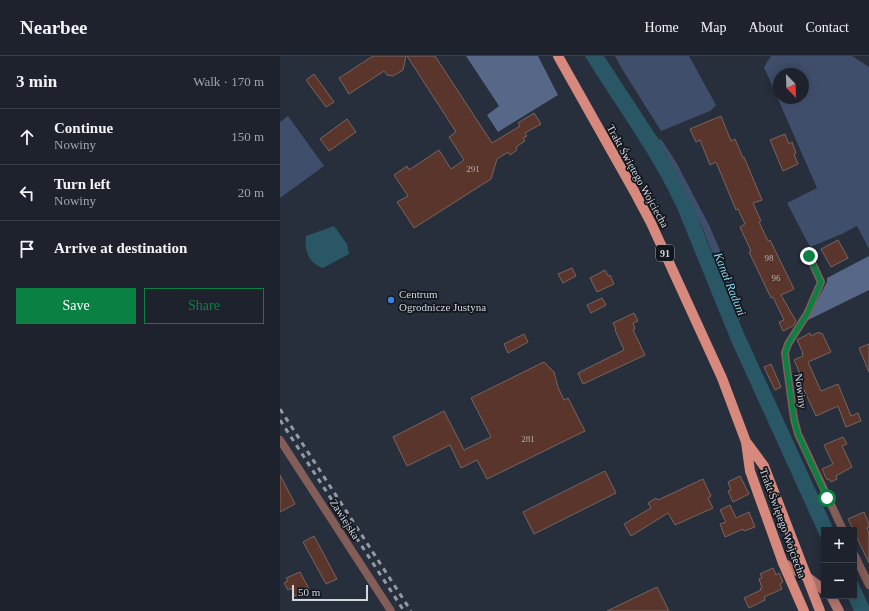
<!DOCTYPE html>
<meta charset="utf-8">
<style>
:root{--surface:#1d222d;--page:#252a35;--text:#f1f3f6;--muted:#a0a4aa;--line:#3b3f49;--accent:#0b8043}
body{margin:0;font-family:"Times New Roman",serif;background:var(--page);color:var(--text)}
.controls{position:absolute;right:12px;bottom:12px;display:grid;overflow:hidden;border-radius:0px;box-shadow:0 2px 10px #0003}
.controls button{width:36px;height:36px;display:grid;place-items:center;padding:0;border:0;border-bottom:1px solid var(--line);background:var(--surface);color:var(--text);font:20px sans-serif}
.compass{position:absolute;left:493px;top:12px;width:36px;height:36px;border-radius:50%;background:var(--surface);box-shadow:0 2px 10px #0003;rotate:157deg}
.scale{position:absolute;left:12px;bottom:10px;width:76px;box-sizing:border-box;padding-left:4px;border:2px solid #d1d6df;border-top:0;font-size:11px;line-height:14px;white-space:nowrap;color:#d1d6df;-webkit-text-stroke:3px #13161c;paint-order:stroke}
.stop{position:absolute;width:12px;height:12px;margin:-9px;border:3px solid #0b8043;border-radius:50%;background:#fff}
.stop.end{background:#0b8043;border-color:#fff;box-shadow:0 1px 4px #0008}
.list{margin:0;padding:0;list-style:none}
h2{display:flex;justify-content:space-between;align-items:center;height:52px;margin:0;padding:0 16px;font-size:17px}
h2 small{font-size:13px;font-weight:400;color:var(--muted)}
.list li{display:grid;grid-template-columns:26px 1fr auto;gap:12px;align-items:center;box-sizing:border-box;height:56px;padding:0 16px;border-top:1px solid var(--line)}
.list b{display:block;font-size:15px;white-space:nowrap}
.list p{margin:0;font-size:13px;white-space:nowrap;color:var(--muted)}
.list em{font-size:13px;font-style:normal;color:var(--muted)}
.actions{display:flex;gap:8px;padding:12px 16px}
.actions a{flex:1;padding:9px 0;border:1px solid var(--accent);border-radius:0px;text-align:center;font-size:14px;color:var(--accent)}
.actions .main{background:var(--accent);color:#fff}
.icon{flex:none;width:22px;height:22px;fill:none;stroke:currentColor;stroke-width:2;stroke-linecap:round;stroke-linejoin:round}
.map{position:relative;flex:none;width:589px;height:555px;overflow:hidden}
header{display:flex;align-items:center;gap:24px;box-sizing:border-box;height:56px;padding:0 20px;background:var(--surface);border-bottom:1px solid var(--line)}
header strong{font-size:19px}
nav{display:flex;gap:22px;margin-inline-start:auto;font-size:14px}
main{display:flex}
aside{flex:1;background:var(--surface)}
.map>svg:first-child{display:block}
.green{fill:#3f4e6b;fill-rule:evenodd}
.forest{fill:#566787}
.water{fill:#2a5765}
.building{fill:#59352c;stroke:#796560}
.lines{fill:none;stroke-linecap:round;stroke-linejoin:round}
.minor{stroke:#835d57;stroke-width:8}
.secondary{stroke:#b2766d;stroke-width:10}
.primary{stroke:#d7897e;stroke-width:10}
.rail{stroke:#949aa5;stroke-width:3;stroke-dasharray:5 5;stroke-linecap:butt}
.route{stroke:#0b8043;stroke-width:5}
.shop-dot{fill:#3f7fe0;stroke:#13161c;stroke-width:1.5}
.labels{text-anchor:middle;stroke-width:3.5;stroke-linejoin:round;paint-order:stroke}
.number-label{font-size:9px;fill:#b3aeb2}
.shield{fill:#13161c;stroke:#989ca4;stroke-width:1}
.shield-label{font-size:10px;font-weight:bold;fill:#d1d6df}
.street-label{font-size:11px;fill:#d1d6df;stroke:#13161c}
.poi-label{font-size:11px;fill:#d1d6df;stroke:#13161c;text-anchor:start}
.water-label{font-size:12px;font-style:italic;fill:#8bdaf3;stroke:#13161c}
</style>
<header>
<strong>Nearbee</strong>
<nav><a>Home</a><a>Map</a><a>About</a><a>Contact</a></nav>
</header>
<main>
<aside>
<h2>3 min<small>Walk · 170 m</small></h2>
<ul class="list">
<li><svg class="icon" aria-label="ahead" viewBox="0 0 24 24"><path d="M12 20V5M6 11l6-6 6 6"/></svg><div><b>Continue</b><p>Nowiny</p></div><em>150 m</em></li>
<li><svg class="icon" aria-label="left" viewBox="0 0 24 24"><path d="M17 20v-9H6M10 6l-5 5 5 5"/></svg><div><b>Turn left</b><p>Nowiny</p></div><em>20 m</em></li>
<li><svg class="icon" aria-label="arrive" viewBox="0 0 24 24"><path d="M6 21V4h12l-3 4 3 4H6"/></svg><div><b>Arrive at destination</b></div></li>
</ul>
<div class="actions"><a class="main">Save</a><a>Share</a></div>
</aside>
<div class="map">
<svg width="589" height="555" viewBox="0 0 589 555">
<rect width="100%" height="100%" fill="#272e3c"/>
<!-- green -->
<path class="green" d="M335,0H409L436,49L430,55L381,75L342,13Z
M491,0H572L589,11V193L577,170L562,178L530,191L507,147L537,132L484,11ZM499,18H523V42H499Z
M8,60L44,110L0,142V66Z
M381,83L396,106L429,169L443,201L456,237L460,264H459L422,171L379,84Z"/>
<!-- forest -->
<path class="forest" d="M186,0H258L278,39L218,76L207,59L219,50Z
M589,200V234L526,265L547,226V222Z"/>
<!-- water -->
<path class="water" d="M305,0H324L379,84L411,145L463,275L554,474H544V489L452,287L397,152C372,98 336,51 305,0Z
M54,170L67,188L69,198L43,212C29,208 24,194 26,180Z
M574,518L589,550V555H574L567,540H574Z"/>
<!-- building -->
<path class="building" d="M93,0H126L123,14L113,20L107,19L104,15L69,38L59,22Z
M127,0H155L212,87L240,70L238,67L254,57L261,68L245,77L247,80L243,82L245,85L236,91L237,94L230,99L228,96L217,103L211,123L134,172L117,146L128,140L114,119L127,110L129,114L159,94L171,113L184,104L169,81L176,76Z
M34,18L54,46L46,51L26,24Z
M441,60L451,85L455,83L463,102L464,101L482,144L473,147L481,165L479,166L488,185L490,184L514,233L501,239L516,265L513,270L503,275L499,266L504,264L493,241L491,242L469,196L471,195L460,171L465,168L458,153L456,154L436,106L430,109L420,84L416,86L410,73Z
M67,63L76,76L49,95L40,83Z
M505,78L509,88L512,86L516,97L514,98L518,108L503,115L490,84Z
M558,184L568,202L551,211L541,193Z
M292,212L296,220L283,227L278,218Z
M325,214L328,220L330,219L334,228L317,236L310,222Z
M322,242L326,249L311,257L307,249Z
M354,257L358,265L353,267L355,273L353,274L365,299L303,328L298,317L344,294L335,274L336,273L333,267Z
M539,276L540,278L542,277L551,296L528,306L541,335L558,328L571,360L578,357L581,365L566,371L558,350L536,360L519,323L522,322L514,304L523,300L522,297H523L517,284L530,277L531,280Z
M244,278L248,286L228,297L224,288Z
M589,288V316L579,292Z
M264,306L274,316L278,331L284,344L288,342L305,375L207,423L197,404L181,412L170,389L127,410L113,381L164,355L184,394L188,392L211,381L191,342Z
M491,308L501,331L495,334L484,311Z
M563,381L567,388L562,390L572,411L556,420L557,423L551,426L549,423L547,424L542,413L553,408L544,389Z
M325,415L336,437L254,478L243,456Z
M0,419L15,448L0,456Z
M460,420L469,438L453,446L448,435L451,434L448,426Z
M423,423L431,440L428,442L433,452L395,469L388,457L351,480L344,468L371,452L368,447L376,442L378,444Z
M450,449L456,462L469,456L475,471L464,475L463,473L445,481L440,468L446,466L440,454Z
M584,456L589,468V471L587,472L589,478V507L568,463Z
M34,480L57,523L46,528L23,486Z
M493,512L496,519L499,517L503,526L500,528L502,533L484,541L485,544L469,552L464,542L481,534L480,533L482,532L479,523L482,522L480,518Z
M20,516L29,533L15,540L11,532L8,534L4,527L8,525L6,522Z
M377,531L389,555H327Z"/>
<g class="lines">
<!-- minor -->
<path class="minor" d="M529,200L541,226L527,258L508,288L505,297L506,305L514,363L518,378L563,474
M0,384L111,555
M574,498L589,529"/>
<!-- secondary -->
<path class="secondary" d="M503,507L527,521L544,534
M551,540L559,555"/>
<!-- primary -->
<path class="primary" d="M278,0L354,135L371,167L442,322L466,386L470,415L503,507L524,555
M467,387L484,410L540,555"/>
<!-- rail -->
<path class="rail" d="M0,353L131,555
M0,364L124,555"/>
</g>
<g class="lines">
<!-- route -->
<path class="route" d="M529,200L541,226L527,258L508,288L505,298L514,363L518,378L547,442"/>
</g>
<!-- markers -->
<circle class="shop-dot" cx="111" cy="244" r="4"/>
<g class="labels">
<!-- number labels -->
<g class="number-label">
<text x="193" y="116">291</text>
<text x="489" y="205">98</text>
<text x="496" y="225">96</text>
<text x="248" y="386">281</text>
</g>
<!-- shield labels -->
<rect class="shield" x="376" y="189" width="18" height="16" rx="3"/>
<g class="shield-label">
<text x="385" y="201">91</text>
</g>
<!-- street labels -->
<g class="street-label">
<text transform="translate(358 120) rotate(61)" y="4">Trakt Świętego Wojciecha</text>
<text transform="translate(521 335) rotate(82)" y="4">Nowiny</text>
<text transform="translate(65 463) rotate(57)" y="4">Zawiejska</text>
<text transform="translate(503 467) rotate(70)" y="4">Trakt Świętego Wojciecha</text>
</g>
<!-- poi labels -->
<g class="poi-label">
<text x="119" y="242">Centrum<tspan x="119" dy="13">Ogrodnicze Justyna</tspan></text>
</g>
<!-- water labels -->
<g class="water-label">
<text transform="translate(450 228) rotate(68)" y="4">Kanał Raduni</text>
</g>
</g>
</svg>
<div class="controls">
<button>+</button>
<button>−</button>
</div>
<svg class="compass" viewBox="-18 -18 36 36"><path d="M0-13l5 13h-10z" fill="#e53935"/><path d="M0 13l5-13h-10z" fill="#a0a4aa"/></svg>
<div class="scale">50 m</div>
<div class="stop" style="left:547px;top:442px"></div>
<div class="stop end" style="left:529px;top:200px"></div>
</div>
</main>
